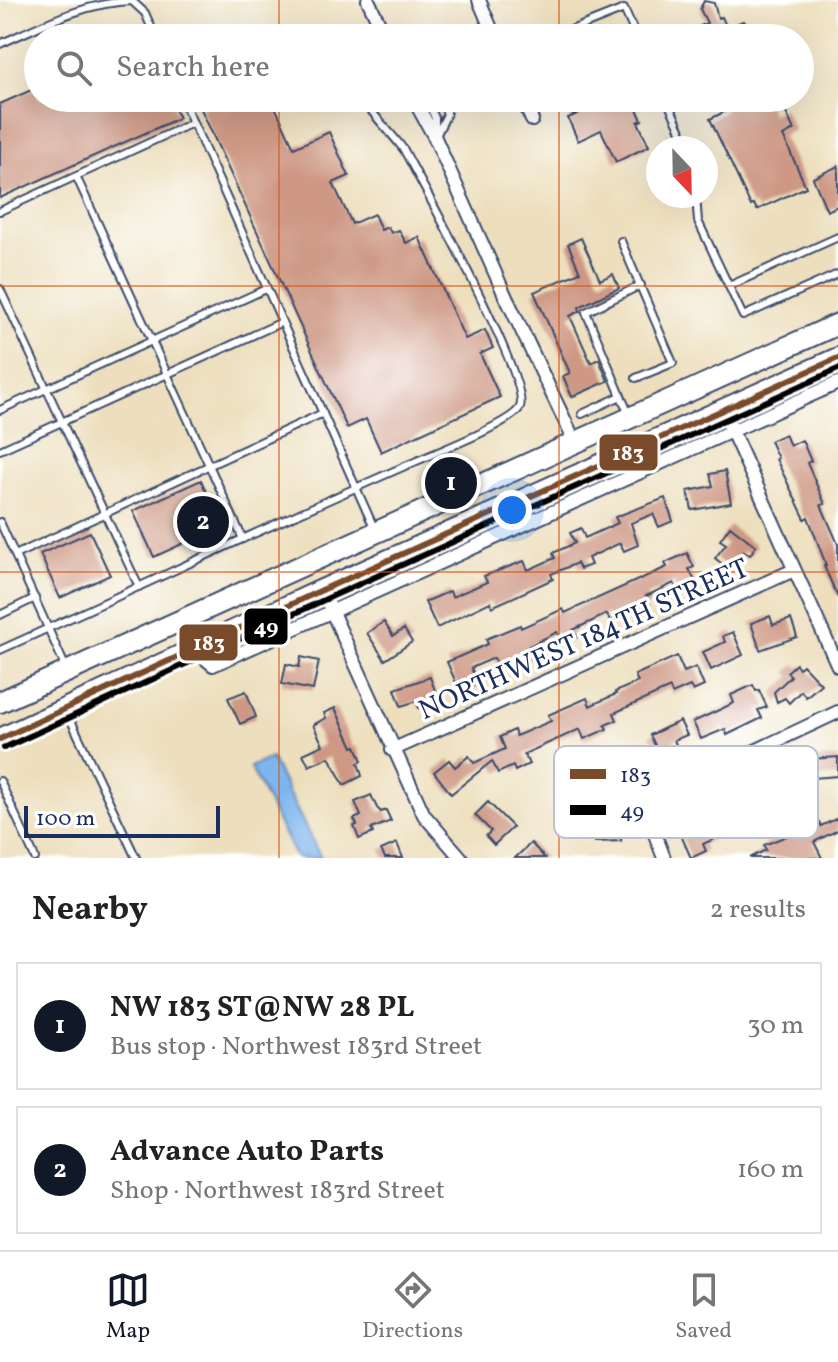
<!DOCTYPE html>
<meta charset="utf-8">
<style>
:root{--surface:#fff;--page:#f2f2f2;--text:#222;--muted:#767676;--line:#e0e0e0;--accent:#111827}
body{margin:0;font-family:Vollkorn,serif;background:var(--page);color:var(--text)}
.compass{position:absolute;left:646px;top:136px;width:72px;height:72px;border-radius:50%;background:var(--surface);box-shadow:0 8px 32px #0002;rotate:158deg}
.scale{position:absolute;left:24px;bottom:20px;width:196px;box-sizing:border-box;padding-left:8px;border:4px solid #1b2f5e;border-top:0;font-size:22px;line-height:28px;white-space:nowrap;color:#1b2f5e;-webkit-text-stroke:6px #fff;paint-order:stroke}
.you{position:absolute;left:512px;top:510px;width:28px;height:28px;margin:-20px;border:6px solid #fff;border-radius:50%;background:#1a73e8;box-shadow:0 0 0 12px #1a73e833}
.badge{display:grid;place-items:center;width:52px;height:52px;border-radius:50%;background:var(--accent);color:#fff;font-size:26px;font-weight:700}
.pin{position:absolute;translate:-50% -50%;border:4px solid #fff;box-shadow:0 2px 8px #0006}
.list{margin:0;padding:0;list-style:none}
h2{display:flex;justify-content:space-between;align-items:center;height:104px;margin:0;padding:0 32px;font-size:34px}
h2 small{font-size:26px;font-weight:400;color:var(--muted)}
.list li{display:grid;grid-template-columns:52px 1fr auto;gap:24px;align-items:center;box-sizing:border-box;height:128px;margin:0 16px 16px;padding:0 16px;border:2px solid var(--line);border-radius:0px}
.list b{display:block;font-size:30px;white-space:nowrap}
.list p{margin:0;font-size:26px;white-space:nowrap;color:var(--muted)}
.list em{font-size:26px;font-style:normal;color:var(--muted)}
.icon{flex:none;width:44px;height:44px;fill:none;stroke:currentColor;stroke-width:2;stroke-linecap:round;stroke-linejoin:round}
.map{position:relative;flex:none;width:838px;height:858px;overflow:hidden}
.search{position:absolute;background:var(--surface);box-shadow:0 8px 32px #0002;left:24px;right:24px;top:24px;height:88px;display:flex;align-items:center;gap:20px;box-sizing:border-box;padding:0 28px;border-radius:44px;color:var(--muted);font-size:30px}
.sheet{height:392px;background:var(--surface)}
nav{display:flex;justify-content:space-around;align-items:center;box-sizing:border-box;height:112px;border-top:2px solid var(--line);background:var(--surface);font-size:22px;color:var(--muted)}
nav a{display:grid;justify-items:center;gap:4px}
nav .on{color:var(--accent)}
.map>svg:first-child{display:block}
.water{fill:#7eb5ed;stroke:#4c72a6;stroke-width:2}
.building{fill:#ce9884}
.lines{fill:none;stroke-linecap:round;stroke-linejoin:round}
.lane-casing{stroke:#3a496c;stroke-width:10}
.street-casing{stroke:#3a496c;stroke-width:16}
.primary-casing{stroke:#3a496c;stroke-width:24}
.lane{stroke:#fff;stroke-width:6}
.street{stroke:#fff;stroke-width:12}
.primary{stroke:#fff;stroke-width:20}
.bus-1-casing{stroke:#fff;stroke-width:12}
.bus-2-casing{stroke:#fff;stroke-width:12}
.bus-1{stroke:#7a4b2a;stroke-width:6}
.bus-2{stroke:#000;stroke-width:6}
.grid{fill:none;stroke:#d45514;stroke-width:2;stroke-opacity:0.55}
.labels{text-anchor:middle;stroke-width:7;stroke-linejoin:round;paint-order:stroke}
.street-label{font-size:28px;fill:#1b2f5e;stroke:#fff}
.key{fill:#fff;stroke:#bbc1cf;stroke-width:2}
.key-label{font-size:22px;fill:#1b2f5e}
.line-badge{stroke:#fff;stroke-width:3}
.badge-label{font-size:22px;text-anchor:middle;font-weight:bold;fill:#fff}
</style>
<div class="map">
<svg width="838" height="858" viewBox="0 0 838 858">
<rect width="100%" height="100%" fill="#fff"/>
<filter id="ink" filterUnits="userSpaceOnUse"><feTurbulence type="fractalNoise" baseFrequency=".0125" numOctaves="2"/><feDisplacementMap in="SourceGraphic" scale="16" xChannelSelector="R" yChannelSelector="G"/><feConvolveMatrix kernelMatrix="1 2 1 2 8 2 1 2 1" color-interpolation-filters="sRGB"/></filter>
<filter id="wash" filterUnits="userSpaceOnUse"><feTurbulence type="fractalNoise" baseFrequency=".006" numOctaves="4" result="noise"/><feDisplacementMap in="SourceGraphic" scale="32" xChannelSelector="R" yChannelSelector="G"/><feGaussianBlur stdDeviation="1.8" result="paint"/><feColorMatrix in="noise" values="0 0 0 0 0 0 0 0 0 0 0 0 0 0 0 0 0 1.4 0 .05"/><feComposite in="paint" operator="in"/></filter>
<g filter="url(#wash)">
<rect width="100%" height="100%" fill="#eddfbd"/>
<!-- water -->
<path class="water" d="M271,758L321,858H296L250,767Z"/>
<g id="blocks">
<!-- building -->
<path class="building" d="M704,1L714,3L718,18L722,17L727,28L743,21L766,38H674L707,23L700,9Z
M38,87V98H170L179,118L0,198V104Z
M224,98H271L294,148L329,132L349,176L333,183L352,224L374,214L381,230L388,227L391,233L399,230L406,243L419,237L465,339L485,330L493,348L480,354L500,397L381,452L366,419L347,428L201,109Z
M586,98H632L642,120L638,122L649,146L616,162L601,130L578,141L568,118L591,108Z
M720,98H765L772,114L784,108L794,130L783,136L806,187L757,210L754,204L751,206L710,119L726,111Z
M838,166V206L827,211L813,178Z
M581,238L600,280L613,274L619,288L579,307L580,311L570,316L591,363L599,359L608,381L572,397L563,376L570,373L534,292L580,272L568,244Z
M785,434L790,446L802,440L811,461L807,463L825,504L821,505L838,544V598L824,566L826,565L808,517L805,519L776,459L778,458L770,441Z
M725,471L731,503L692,510L688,491L713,486L710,474Z
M201,480L221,526L154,557L133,511Z
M665,498L673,521L659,527L653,514L631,523L638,545L624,551L620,543L588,558L591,565L580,569L577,563L551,574L553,579L492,607L490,602L437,628L425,602L450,591L452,597L487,582L484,576L524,561L528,570L555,558L553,553L575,543L570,533L581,528L585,538L618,523L615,517Z
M730,526L756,546L750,555L744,551L729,570L715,558L726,544L720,540Z
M90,532L110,575L60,598L40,554Z
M687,553L694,567L689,569L696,583L678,591L674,583L646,596L650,605L610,621L607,614L573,630L577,637L563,644L557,632L529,646L534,657L523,661L520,655L498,665L494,658L471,668L478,684L460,692L447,662L488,644L486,639L520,625L521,628L563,609L565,613L667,567L665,563Z
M770,616L773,625L791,619L797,637L760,650L751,623Z
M384,622L393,636L404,629L412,642L385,660L367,633Z
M733,632L743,655L711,670L703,652L725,642L723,636Z
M677,656L684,672L696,667L704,686L693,691L690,686L672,694L670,688L614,713L617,720L605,725L607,729L584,739L580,729L524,754L529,764L515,771L513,766L498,773L492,761L451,794L434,772L449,760L455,767L469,756L474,763L505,749L500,737L514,730L516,736L551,721L548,715L587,698L590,706L616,694L615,692L638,682L635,675Z
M301,657L319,661L313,690L282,684L286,664L299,667Z
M796,664L799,668L803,665L821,684L806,697L801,691L789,703L785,698L777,702L774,692L791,676L787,672Z
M430,677L439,701L419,708L417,701L401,706L395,689Z
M753,685L756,691L759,690L767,707L758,710L762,718L727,735L725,729L701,739L693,722L734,703L731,695Z
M246,691L256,717L240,724L228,698Z
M335,708L353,747L356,746L362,761L358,763L362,776L344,785L329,757L309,766L303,754L323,745L313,725L326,718L324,713Z
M680,721L687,735L674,740L681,756L664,764L650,735Z
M838,757V776L813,778L811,759Z
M781,774L785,783L802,775L810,792L791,801L795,810L780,817L774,806L720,830L723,835L703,844L706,851L691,858L676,824L710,806L712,812L748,797L745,790Z
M371,795L377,808L381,812L386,810L391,821L371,829L373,833L359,839L354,826L357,825L354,819L361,816L355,802Z
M488,802L513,827L494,845L486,836L491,831L475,815Z
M612,805L613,830L621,829V841L595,842L593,806Z
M815,816L821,826L838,818V830L814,842L822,858H750L766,850L764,845L807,828L804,821Z
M397,843L403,858H385L381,850Z
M531,843L545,858H515Z"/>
</g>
</g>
<g filter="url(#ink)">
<use href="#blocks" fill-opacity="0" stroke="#3a496c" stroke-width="2"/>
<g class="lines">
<!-- lane casing -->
<g class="lane-casing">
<path id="lane" d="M561,34L624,9L637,38
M319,38H324
M0,44C42,25 86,2 132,1L145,13L156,38
M182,98L375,530
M426,98L435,118V134
M666,98L689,148
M435,138L447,114L440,98
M76,176L243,539
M696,196L698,221L743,316L838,274
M0,211L192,123
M621,241L673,363L636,378
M729,286L838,237
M0,289L139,587
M0,410L266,289
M582,414L621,396
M629,415L586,312L641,285
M0,450L282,322
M0,522L66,668
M15,555L323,413
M0,615L35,598
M0,650C140,587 278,521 419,460C437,452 513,423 520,407C531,381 422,184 404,150C390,131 374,117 362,98
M67,712L136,858
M0,781L35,858"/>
</g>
<!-- street casing -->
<g class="street-casing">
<path id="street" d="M368,0L386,38
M479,0L495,38
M413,98L435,138L504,293L575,442
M522,98L532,120
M722,409L838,666
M322,590L424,815L461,858
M195,650L213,665L838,383
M392,750L794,570
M664,858L648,816L655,801L670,791L838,712"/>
</g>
<!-- primary casing -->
<g class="primary-casing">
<path id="primary" d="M0,702L838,324
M0,739L322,590L838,358"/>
</g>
<!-- lane -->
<use href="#lane" class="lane"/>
<!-- street -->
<use href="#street" class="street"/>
<!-- primary -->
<use href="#primary" class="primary"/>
<!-- bus-1 casing -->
<g class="bus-1-casing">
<path id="bus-1" d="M0,739L322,590L838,358"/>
</g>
<!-- bus-2 casing -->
<g class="bus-2-casing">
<path id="bus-2" d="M4,748L326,599L838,369"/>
</g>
<!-- bus-1 -->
<use href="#bus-1" class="bus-1"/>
<!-- bus-2 -->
<use href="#bus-2" class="bus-2"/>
</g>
</g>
<!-- grid -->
<path class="grid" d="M279,0V38M559,0V38M279,98V858M559,98V858M0,286H838M0,572H838"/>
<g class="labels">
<!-- street labels -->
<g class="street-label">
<text transform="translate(583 638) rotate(-24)" y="10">NORTHWEST 184TH STREET</text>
</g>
</g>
<!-- legend -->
<rect x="554" y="746" width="264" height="92" rx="12" class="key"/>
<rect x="570" y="769" width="36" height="10" fill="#7a4b2a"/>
<rect x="570" y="805" width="36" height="10" fill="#000"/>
<g class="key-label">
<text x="620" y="782">183</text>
<text x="620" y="818">49</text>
</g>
<g class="line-badge">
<rect x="598" y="433" width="61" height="39" rx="8" fill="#7a4b2a"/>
<rect x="243" y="607" width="46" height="39" rx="8" fill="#000"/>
<rect x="178" y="623" width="61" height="39" rx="8" fill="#7a4b2a"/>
</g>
<g class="badge-label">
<text x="628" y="460">183</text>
<text x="266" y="634">49</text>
<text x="209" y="650">183</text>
</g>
</svg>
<svg class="compass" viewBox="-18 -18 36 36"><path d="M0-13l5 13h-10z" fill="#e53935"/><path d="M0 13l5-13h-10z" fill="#767676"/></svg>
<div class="scale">100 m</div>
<div class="you"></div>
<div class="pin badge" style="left:451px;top:483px">1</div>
<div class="pin badge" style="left:203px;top:522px">2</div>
<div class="search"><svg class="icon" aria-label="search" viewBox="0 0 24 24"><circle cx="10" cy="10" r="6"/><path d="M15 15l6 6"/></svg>Search here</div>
</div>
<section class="sheet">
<h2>Nearby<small>2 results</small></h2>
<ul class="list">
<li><span class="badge">1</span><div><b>NW 183 ST@NW 28 PL</b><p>Bus stop · Northwest 183rd Street</p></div><em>30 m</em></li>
<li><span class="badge">2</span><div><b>Advance Auto Parts</b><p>Shop · Northwest 183rd Street</p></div><em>160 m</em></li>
</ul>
</section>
<nav>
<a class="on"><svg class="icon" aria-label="map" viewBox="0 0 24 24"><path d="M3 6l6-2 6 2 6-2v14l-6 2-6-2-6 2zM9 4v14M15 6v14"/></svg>Map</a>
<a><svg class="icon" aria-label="directions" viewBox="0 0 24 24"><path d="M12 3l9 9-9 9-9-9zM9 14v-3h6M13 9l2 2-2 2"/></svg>Directions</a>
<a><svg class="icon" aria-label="saved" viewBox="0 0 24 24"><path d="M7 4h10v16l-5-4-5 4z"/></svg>Saved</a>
</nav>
